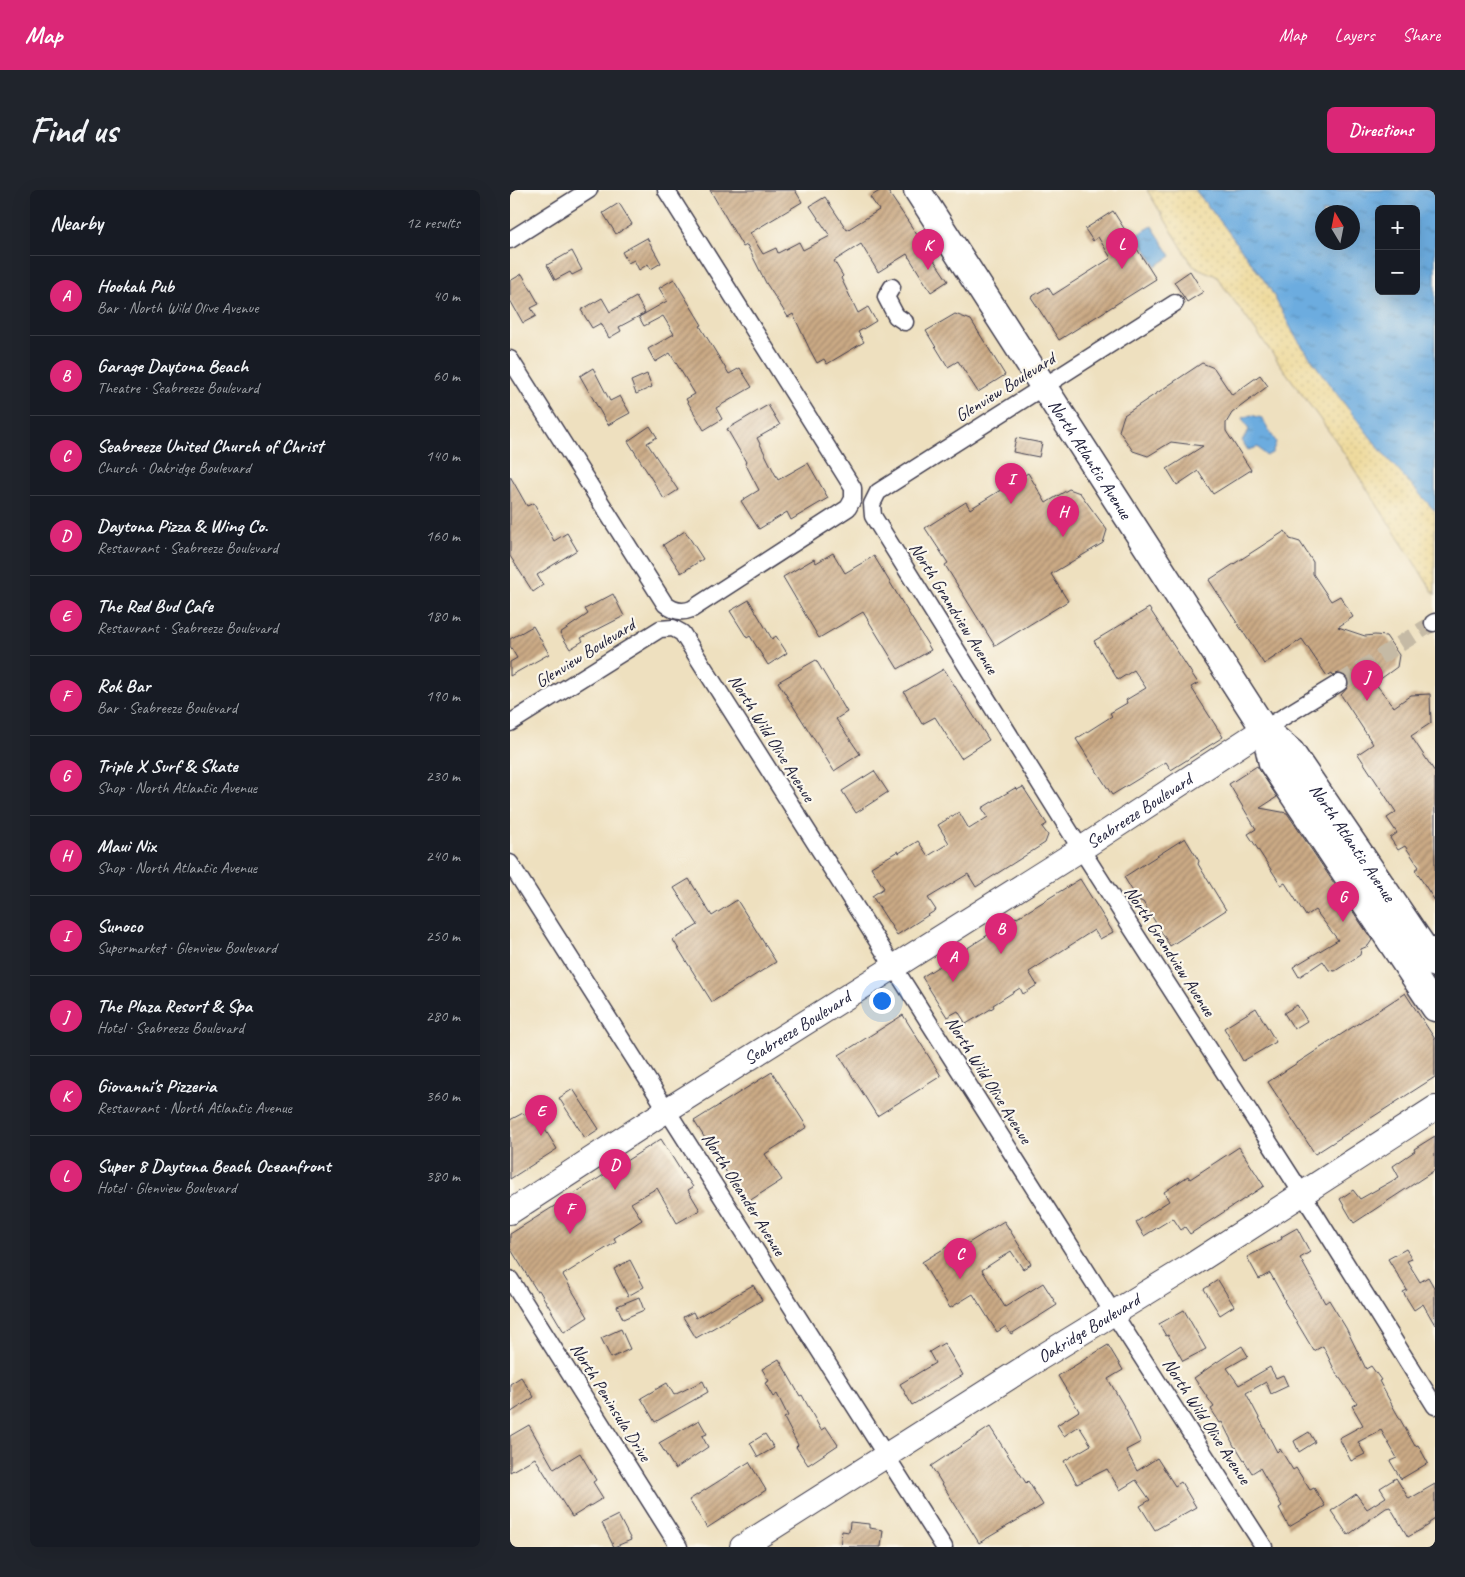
<!DOCTYPE html>
<meta charset="utf-8">
<style>
:root{--surface:#171b24;--page:#20242c;--text:#f1f3f6;--muted:#9ea1a6;--line:#363941;--accent:#db2777}
body{margin:0;font-family:Caveat,sans-serif;background:var(--page);color:var(--text)}
.controls{position:absolute;right:15px;top:15px;display:grid;overflow:hidden;border-radius:8px;box-shadow:0 5px 20px #0002}
.controls button{width:45px;height:45px;display:grid;place-items:center;padding:0;border:0;border-bottom:1px solid var(--line);background:var(--surface);color:var(--text);font:25px sans-serif}
.compass{position:absolute;left:805px;top:15px;width:45px;height:45px;border-radius:50%;background:var(--surface);box-shadow:0 5px 20px #0002;rotate:350deg}
.you{position:absolute;left:371px;top:810px;width:18px;height:18px;margin:-12px;border:4px solid #fff;border-radius:50%;background:#1a73e8;box-shadow:0 0 0 8px #1a73e833}
.badge{display:grid;place-items:center;width:32px;height:32px;border-radius:50%;background:var(--accent);color:#fff;font-size:16px;font-weight:700}
.pin{position:absolute;translate:-50% -41px;filter:drop-shadow(0 1px 2px #0008)}
.pin::after{content:'';position:absolute;top:26px;width:18px;height:15px;background:inherit;clip-path:polygon(0 0,100% 0,50% 100%)}
.list{margin:0;padding:0;list-style:none}
h2{display:flex;justify-content:space-between;align-items:center;height:65px;margin:0;padding:0 20px;font-size:21px}
h2 small{font-size:16px;font-weight:400;color:var(--muted)}
.list li{display:grid;grid-template-columns:32px 1fr auto;gap:15px;align-items:center;box-sizing:border-box;height:80px;padding:0 20px;border-top:1px solid var(--line)}
.list b{display:block;font-size:19px;white-space:nowrap}
.list p{margin:0;font-size:16px;white-space:nowrap;color:var(--muted)}
.list em{font-size:16px;font-style:normal;color:var(--muted)}
.map{position:relative;flex:none;width:925px;height:1357px;overflow:hidden;border-radius:8px}
header{display:flex;align-items:center;gap:30px;box-sizing:border-box;height:70px;padding:0 25px;background:var(--accent);color:#fff}
header strong{font-size:24px}
nav{display:flex;gap:28px;margin-inline-start:auto;font-size:18px}
.intro{display:flex;align-items:center;justify-content:space-between;box-sizing:border-box;height:120px;padding:0 30px}
h1{margin:0;font-size:35px}
.button{padding:12px 22px;border-radius:8px;background:var(--accent);color:#fff;font-size:18px;font-weight:700}
main{display:flex;gap:30px;padding:0 30px}
aside{flex:1;background:var(--surface);border-radius:8px;box-shadow:0 5px 20px #0002}
.map>svg:first-child{display:block}
.sand{fill:url(#sand-dots);stroke:#887e6c;fill-rule:evenodd}
.water{fill:url(#water-ripples);stroke:#47678d;fill-rule:evenodd}
.building{fill:url(#building-hatch)}
.lines{fill:none;stroke-linecap:round;stroke-linejoin:round}
.street-tunnel{stroke:#c5baa5;stroke-width:16;stroke-dasharray:16 8;stroke-linecap:butt}
.street-casing{stroke:#413e4f;stroke-width:19}
.secondary-casing{stroke:#413e4f;stroke-width:26}
.primary-casing{stroke:#413e4f;stroke-width:29}
.street{stroke:#fff;stroke-width:16}
.secondary{stroke:#fff;stroke-width:24}
.primary{stroke:#fff;stroke-width:26}
.labels{text-anchor:middle;stroke-width:4.5;stroke-linejoin:round;paint-order:stroke}
.street-label{font-size:18px;fill:#22223b;stroke:#fbf7ec}
</style>
<header>
<strong>Map</strong>
<nav><a>Map</a><a>Layers</a><a>Share</a></nav>
</header>
<div class="intro"><h1>Find us</h1><a class="button">Directions</a></div>
<main>
<aside>
<h2>Nearby<small>12 results</small></h2>
<ul class="list">
<li><span class="badge">A</span><div><b>Hookah Pub</b><p>Bar · North Wild Olive Avenue</p></div><em>40 m</em></li>
<li><span class="badge">B</span><div><b>Garage Daytona Beach</b><p>Theatre · Seabreeze Boulevard</p></div><em>60 m</em></li>
<li><span class="badge">C</span><div><b>Seabreeze United Church of Christ</b><p>Church · Oakridge Boulevard</p></div><em>140 m</em></li>
<li><span class="badge">D</span><div><b>Daytona Pizza &amp; Wing Co.</b><p>Restaurant · Seabreeze Boulevard</p></div><em>160 m</em></li>
<li><span class="badge">E</span><div><b>The Red Bud Cafe</b><p>Restaurant · Seabreeze Boulevard</p></div><em>180 m</em></li>
<li><span class="badge">F</span><div><b>Rok Bar</b><p>Bar · Seabreeze Boulevard</p></div><em>190 m</em></li>
<li><span class="badge">G</span><div><b>Triple X Surf &amp; Skate</b><p>Shop · North Atlantic Avenue</p></div><em>230 m</em></li>
<li><span class="badge">H</span><div><b>Maui Nix</b><p>Shop · North Atlantic Avenue</p></div><em>240 m</em></li>
<li><span class="badge">I</span><div><b>Sunoco</b><p>Supermarket · Glenview Boulevard</p></div><em>250 m</em></li>
<li><span class="badge">J</span><div><b>The Plaza Resort &amp; Spa</b><p>Hotel · Seabreeze Boulevard</p></div><em>280 m</em></li>
<li><span class="badge">K</span><div><b>Giovanni's Pizzeria</b><p>Restaurant · North Atlantic Avenue</p></div><em>360 m</em></li>
<li><span class="badge">L</span><div><b>Super 8 Daytona Beach Oceanfront</b><p>Hotel · Glenview Boulevard</p></div><em>380 m</em></li>
</ul>
</aside>
<div class="map">
<svg width="925" height="1357" viewBox="0 0 925 1357">
<defs>
<pattern id="sand-dots" width="8" height="8" patternUnits="userSpaceOnUse" patternTransform="scale(1.25)"><rect width="8" height="8" fill="#eeda9e"/><path d="M2 2h.1M6 6h.1" fill="none" stroke="#ccbb89" stroke-width="1.8" stroke-linecap="round"/></pattern>
<pattern id="water-ripples" width="26" height="14" patternUnits="userSpaceOnUse" patternTransform="scale(1.25)"><rect width="26" height="14" fill="#6cacdf"/><path d="M2 4q2-2 4 0t4 0M15 11q2-2 4 0t4 0" fill="none" stroke="#588cb6"/></pattern>
<pattern id="building-hatch" width="6" height="6" patternUnits="userSpaceOnUse" patternTransform="scale(1.25)"><rect width="6" height="6" fill="#cbaa85"/><path d="M-1 1l2-2M0 6l6-6M5 7l2-2" fill="none" stroke="#a48a6e"/></pattern>
</defs>
<rect width="100%" height="100%" fill="#fbf7ec"/>
<filter id="ink" filterUnits="userSpaceOnUse"><feTurbulence type="fractalNoise" baseFrequency=".02" numOctaves="2"/><feDisplacementMap in="SourceGraphic" scale="10" xChannelSelector="R" yChannelSelector="G"/><feConvolveMatrix kernelMatrix="1 2 1 2 8 2 1 2 1" color-interpolation-filters="sRGB"/></filter>
<filter id="wash" filterUnits="userSpaceOnUse"><feTurbulence type="fractalNoise" baseFrequency=".0096" numOctaves="4" result="noise"/><feDisplacementMap in="SourceGraphic" scale="20" xChannelSelector="R" yChannelSelector="G"/><feGaussianBlur stdDeviation="1.12" result="paint"/><feColorMatrix in="noise" values="0 0 0 0 0 0 0 0 0 0 0 0 0 0 0 0 0 1.4 0 .05"/><feComposite in="paint" operator="in"/></filter>
<g filter="url(#wash)">
<rect width="100%" height="100%" fill="#eee0bf"/>
<!-- sand -->
<path class="sand" d="M637,0H847L869,101H906L925,113V405L828,254L706,86L683,76ZM812,22H842V52H812Z"/>
<!-- water -->
<path class="water" d="M685,0H925V321L876,267L819,194L785,146L759,97L714,36ZM869,19H906V101H869ZM842,22V52H812V22Z
M642,36L661,66L646,76L627,45Z
M741,225L752,228L766,252L762,263L756,266L748,257L738,260L732,251L739,240L732,228Z"/>
<g id="blocks">
<!-- building -->
<path class="building" d="M200,0H285L292,12L240,43L253,64L266,58L268,63L289,52L293,60L320,46L300,16L315,7L337,40L369,20L360,7L371,0H377L438,91L421,102L397,64L368,82L351,54L324,71L333,86L331,88L348,123L358,117L366,131L348,142L354,152L317,174L314,169L307,173L300,160L283,124L278,127L256,93L237,55L233,57Z
M109,13L122,34L106,44L93,23Z
M603,21L646,89L549,150L521,107L538,97L543,105L601,68L588,47L583,51L575,39Z
M137,48L151,73L141,79L138,74L129,80L124,70L118,73L112,62Z
M62,61L72,80L62,85L60,82L45,90L37,75Z
M680,81L693,102L677,112L664,92Z
M12,84L29,114L21,118L26,126L13,133L0,110V91Z
M164,89L192,135L190,136L219,184L230,178L242,197L206,218L212,229L194,240L176,209L185,204L160,163L145,172L138,159L164,144L153,126L134,136L129,127L157,111L149,98Z
M126,107L135,123L109,137L111,141L99,148L91,133L82,138L71,120L92,108L100,122Z
M445,124L461,130L495,185L468,202L448,171L438,177L416,141Z
M692,173L704,178L722,205L750,185L758,196L722,223L716,233V241L741,280L703,304L688,281L667,295L657,279L693,256L661,252L638,266L623,261L609,241L614,225Z
M83,178L100,211L110,206L120,223L98,235L70,186Z
M137,184L142,197L126,204L121,191Z
M258,215L270,235L247,248L268,290L298,273L318,308L281,330L277,322L249,339L231,311L249,300L235,273L236,272L217,239Z
M140,236L147,247L137,253L168,300L154,309L118,251Z
M506,248L532,253L529,267L503,262Z
M518,283L536,313L559,299L570,303L597,340L593,353L541,384L558,411L485,456L435,375L438,373L415,338L456,312L460,319Z
M0,286L17,316L24,313L44,351L57,343L67,360L27,385L33,395L23,402L0,366Z
M175,341L193,369L171,383L153,355Z
M775,341L780,349L790,352L803,372V384L821,411L830,406L843,427L828,437L855,446L865,445L876,446L889,465L887,477L865,493L884,517L901,505L920,504L921,533L901,546L925,582V711L905,680L909,677L895,656L888,660L880,648L887,643L877,628L886,622L848,564L863,554L831,505L838,497L839,492L837,487L829,483L823,485L822,483L817,486L792,449L754,474L699,390Z
M323,363L335,383L364,366L421,460L388,479L353,422L309,448L273,387L304,369L306,373Z
M103,404L114,426L71,448L73,451L60,459L50,443L78,424L75,419Z
M239,410L262,449L266,446L277,463L258,475L240,446L237,448L220,421Z
M639,418L688,493L681,497L713,547L661,580L656,572L602,605L566,549L602,526L600,523L617,513L616,510L636,498L624,480L608,490L584,451Z
M23,436L39,464L0,486V472L7,468L0,456V449Z
M306,470L337,522L326,529L350,564L324,581L268,492Z
M434,479L479,550L451,568L425,527L412,534L394,502Z
M747,576L767,607L750,618L777,623L862,750L858,756L851,759L850,765L825,781L819,780L813,771L789,787L783,777L828,750L805,720L796,726L775,693L771,695L738,644L746,639L719,594Z
M364,581L378,602L346,623L332,601Z
M513,597L537,634L532,637L538,645L535,653L466,697L458,684L418,708L426,720L387,745L362,706L374,698L361,677L388,661L389,663L408,651L418,666L439,653L428,635L449,622L459,639L478,627L472,618L505,598L507,600Z
M675,648L689,671L688,674L716,720L660,756L633,712L628,710L614,687Z
M179,689L202,726L227,710L266,772L202,812L163,750L188,735L164,698Z
M570,689L603,742L590,749L584,740L519,782L527,795L513,804L510,798L483,815L484,817L456,834L448,821L437,827L412,787L506,727L507,728Z
M895,803L925,849V887L805,964L758,892Z
M787,815L797,831L784,839L774,823Z
M746,818L766,852L733,871L714,838Z
M393,825L431,886L367,926L329,865Z
M262,882L297,937L255,964L272,990L236,1013L184,931Z
M63,899L89,939L75,948L49,908Z
M23,920L47,959L0,989V930L13,923L14,925Z
M925,946V980L844,1033L830,1009L843,1000L850,1009L889,987L883,976L905,961L904,959Z
M151,949L176,989L177,988L183,997L178,1000L190,1020L167,1033L147,998L121,1013L132,1030L104,1048L106,1052L53,1085L78,1127L54,1142L29,1100L27,1101L0,1058V1044Z
M729,957L754,996L680,1044L675,1037L671,1040L663,1028L634,1046L626,1032L659,1011L654,1002L678,986L680,989Z
M494,1031L521,1074L513,1079L501,1061L472,1080L495,1117L533,1093L547,1115L501,1144L496,1136L487,1142L463,1104L440,1118L412,1072L440,1055L444,1062Z
M787,1038L800,1062L790,1068L815,1113L819,1110L836,1138L856,1179L861,1176L871,1190L869,1191L881,1213L905,1256L908,1255L918,1273L891,1289L880,1271L887,1268L871,1240L848,1252L855,1264L841,1271L829,1248L853,1235L842,1216L847,1213L825,1181L813,1156L804,1161L774,1111L775,1110L760,1083L749,1089L737,1067L772,1049L771,1047Z
M896,1059L902,1069L897,1071L910,1092L918,1087L925,1099V1135L913,1114L904,1120L893,1102L897,1100L878,1069Z
M120,1070L134,1097L118,1106L104,1079Z
M708,1090L724,1116L710,1125L694,1099Z
M243,1095L252,1110L186,1148L173,1127L183,1122L186,1128Z
M129,1107L134,1120L113,1129L107,1116Z
M674,1120L696,1159L673,1171L658,1145L656,1146L649,1134Z
M111,1139L120,1159L101,1168L91,1148Z
M434,1153L453,1185L402,1215L390,1194L425,1173L419,1162Z
M598,1155L613,1180L598,1189L618,1223L617,1224L631,1252L616,1260L627,1281L647,1268L665,1296L671,1292L686,1317L645,1340L630,1316L640,1310L626,1290L610,1300L597,1279L567,1294L554,1271L581,1255L569,1236L554,1246L547,1235L569,1221L548,1186Z
M732,1156L738,1166L717,1178L729,1195L760,1177L766,1188L773,1185L778,1196L761,1204L756,1192L736,1203L767,1262L770,1259L783,1280L786,1278L800,1300L804,1298L815,1316L779,1337L769,1318L772,1316L750,1278L742,1283L726,1257L725,1258L712,1232L710,1233L701,1219L704,1217L684,1188L713,1168Z
M269,1169L290,1206L292,1205L311,1240L316,1237L328,1255L298,1275L286,1257L288,1255L274,1228L278,1226L267,1204L263,1207L255,1193L259,1191L252,1179Z
M11,1187L24,1207L0,1223V1194Z
M193,1191L198,1202L145,1232L131,1208L157,1193L164,1205Z
M189,1230L197,1244L192,1246L198,1257L165,1279L149,1253Z
M19,1235L44,1279L70,1263L86,1290L83,1292L93,1308L62,1327L25,1268L0,1282V1246Z
M480,1237L516,1293L518,1291L533,1315L469,1353L421,1276Z
M799,1242L805,1252L789,1262L784,1251Z
M255,1244L264,1258L248,1267L240,1253Z
M239,1272L256,1300L197,1338L179,1310Z
M886,1288L899,1309L925,1294V1329L919,1333V1335L898,1347L880,1317L876,1318L838,1345L821,1321L846,1304L857,1319L876,1307L870,1298Z
M108,1325L121,1350L104,1357L92,1333Z
M340,1332L359,1334V1338L373,1340L371,1357H330L332,1341L339,1342Z"/>
</g>
</g>
<g filter="url(#ink)">
<use href="#blocks" fill-opacity="0" stroke="#413e4f" stroke-width="1"/>
<g class="lines">
<!-- street-tunnel -->
<path class="street-tunnel" d="M829,493L923,433"/>
<!-- street casing -->
<g class="street-casing">
<path id="street" d="M0,50L79,0
M382,97L376,107L386,126L395,132
M665,113L368,302L362,314L363,326L567,653L802,1019L925,1216
M0,169L155,414C163,421 172,423 182,419L338,318L343,309V298L156,0
M923,433L925,432
M0,533L150,439L163,438L172,443L593,1107L754,1357
M754,539L829,493
M0,673L434,1357
M0,1089L169,1357"/>
</g>
<!-- secondary casing -->
<g class="secondary-casing">
<g id="secondary">
<path id="s1" d="M0,1022L157,920L571,659L754,539"/>
<path id="s2" d="M232,1357L525,1171L682,1075L925,918"/>
</g>
</g>
<!-- primary casing -->
<g class="primary-casing">
<g id="primary">
<path id="s3" d="M407,0L754,539L781,562L925,774"/>
<path d="M754,539L762,573L925,818"/>
</g>
</g>
<!-- street -->
<use href="#street" class="street"/>
<!-- secondary -->
<use href="#secondary" class="secondary"/>
<!-- primary -->
<use href="#primary" class="primary"/>
</g>
</g>
<g class="labels">
<!-- street labels -->
<g class="street-label">
<text transform="translate(495 197) rotate(-32)" y="6">Glenview Boulevard</text>
<text dy="6" stroke="none"><textPath href="#s3" startOffset="320">North Atlantic Avenue</textPath></text>
<text transform="translate(444 418) rotate(58)" y="6">North Grandview Avenue</text>
<text transform="translate(75 463) rotate(-32)" y="6">Glenview Boulevard</text>
<text transform="translate(262 548) rotate(58)" y="6">North Wild Olive Avenue</text>
<text dy="6" stroke="none"><textPath href="#s1" startOffset="746">Seabreeze Boulevard</textPath></text>
<text dy="6" stroke="none"><textPath href="#s3" startOffset="786">North Atlantic Avenue</textPath></text>
<text transform="translate(660 761) rotate(57)" y="6">North Grandview Avenue</text>
<text dy="6" stroke="none"><textPath href="#s1" startOffset="341">Seabreeze Boulevard</textPath></text>
<text transform="translate(479 890) rotate(58)" y="6">North Wild Olive Avenue</text>
<text transform="translate(234 1004) rotate(58)" y="6">North Oleander Avenue</text>
<text dy="6" stroke="none"><textPath href="#s2" startOffset="410">Oakridge Boulevard</textPath></text>
<text transform="translate(101 1212) rotate(58)" y="6">North Peninsula Drive</text>
<text transform="translate(697 1231) rotate(57)" y="6">North Wild Olive Avenue</text>
</g>
</g>
</svg>
<div class="controls">
<button>+</button>
<button>−</button>
</div>
<svg class="compass" viewBox="-18 -18 36 36"><path d="M0-13l5 13h-10z" fill="#e53935"/><path d="M0 13l5-13h-10z" fill="#9ea1a6"/></svg>
<div class="you"></div>
<div class="pin badge" style="left:443px;top:792px">A</div>
<div class="pin badge" style="left:491px;top:764px">B</div>
<div class="pin badge" style="left:450px;top:1089px">C</div>
<div class="pin badge" style="left:105px;top:1000px">D</div>
<div class="pin badge" style="left:31px;top:946px">E</div>
<div class="pin badge" style="left:60px;top:1044px">F</div>
<div class="pin badge" style="left:833px;top:732px">G</div>
<div class="pin badge" style="left:553px;top:347px">H</div>
<div class="pin badge" style="left:501px;top:314px">I</div>
<div class="pin badge" style="left:857px;top:511px">J</div>
<div class="pin badge" style="left:418px;top:80px">K</div>
<div class="pin badge" style="left:612px;top:79px">L</div>
</div>
</main>
